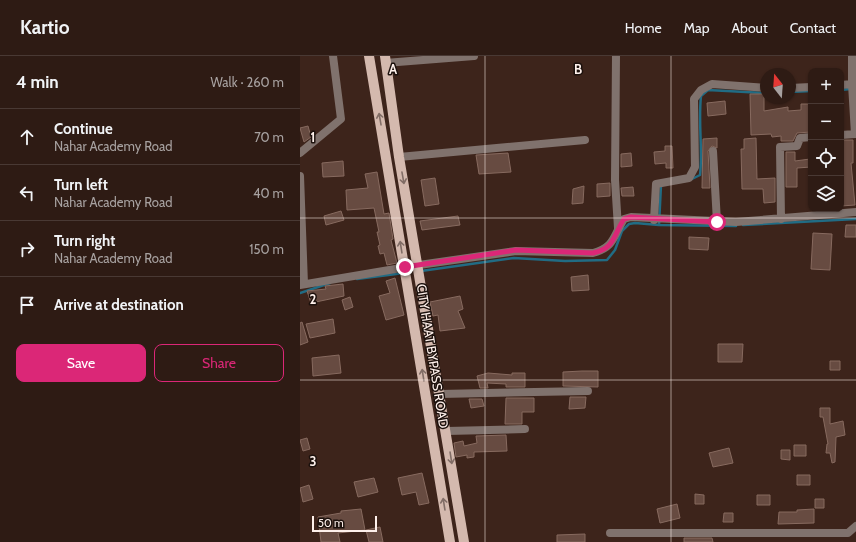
<!DOCTYPE html>
<meta charset="utf-8">
<style>
:root{--surface:#2e1b14;--page:#3a2822;--text:#f1f3f6;--muted:#a7a1a0;--line:#493934;--accent:#db2777}
body{margin:0;font-family:Cabin,sans-serif;background:var(--page);color:var(--text)}
.controls{position:absolute;right:12px;top:12px;display:grid;overflow:hidden;border-radius:8px;box-shadow:0 1px 3px #0004}
.controls button{width:36px;height:36px;display:grid;place-items:center;padding:0;border:0;border-bottom:1px solid var(--line);background:var(--surface);color:var(--text);font:20px sans-serif}
.compass{position:absolute;left:460px;top:12px;width:36px;height:36px;border-radius:50%;background:var(--surface);box-shadow:0 1px 3px #0004;rotate:343deg}
.scale{position:absolute;left:12px;bottom:10px;width:65px;box-sizing:border-box;padding-left:4px;border:2px solid #fef0eb;border-top:0;font-size:11px;line-height:14px;white-space:nowrap;color:#fef0eb;-webkit-text-stroke:3px #1c110d;paint-order:stroke}
.stop{position:absolute;width:12px;height:12px;margin:-9px;border:3px solid #db2777;border-radius:50%;background:#fff}
.stop.end{background:#db2777;border-color:#fff;box-shadow:0 1px 4px #0008}
.list{margin:0;padding:0;list-style:none}
h2{display:flex;justify-content:space-between;align-items:center;height:52px;margin:0;padding:0 16px;font-size:17px}
h2 small{font-size:13px;font-weight:400;color:var(--muted)}
.list li{display:grid;grid-template-columns:26px 1fr auto;gap:12px;align-items:center;box-sizing:border-box;height:56px;padding:0 16px;border-top:1px solid var(--line)}
.list b{display:block;font-size:15px;white-space:nowrap}
.list p{margin:0;font-size:13px;white-space:nowrap;color:var(--muted)}
.list em{font-size:13px;font-style:normal;color:var(--muted)}
.actions{display:flex;gap:8px;padding:12px 16px}
.actions a{flex:1;padding:9px 0;border:1px solid var(--accent);border-radius:8px;text-align:center;font-size:14px;color:var(--accent)}
.actions .main{background:var(--accent);color:#fff}
.icon{flex:none;width:22px;height:22px;fill:none;stroke:currentColor;stroke-width:2;stroke-linecap:round;stroke-linejoin:round}
.map{position:relative;flex:none;width:556px;height:486px;overflow:hidden}
header{display:flex;align-items:center;gap:24px;box-sizing:border-box;height:56px;padding:0 20px;background:var(--surface);border-bottom:1px solid var(--line)}
header strong{font-size:19px}
nav{display:flex;gap:22px;margin-inline-start:auto;font-size:14px}
main{display:flex}
aside{flex:1;background:var(--surface)}
.map>svg:first-child{display:block}
.lines{fill:none;stroke-linecap:round;stroke-linejoin:round}
.stream{stroke:#216c84;stroke-width:2.5}
.building{fill:#674b41;stroke:#876a5f}
.minor{stroke:#80726d;stroke-width:8}
.primary{stroke:#d4b9ae;stroke-width:10}
.oneway{stroke:#816d66}
.route{stroke:#db2777;stroke-width:5}
.grid{fill:none;stroke:#fef0eb;stroke-width:1;stroke-opacity:0.55}
.labels{text-anchor:middle;stroke-width:3;stroke-linejoin:round;paint-order:stroke}
.street-label{font-size:13px;fill:#fef0eb;stroke:#1c110d}
.grid-label{font-size:13px;text-anchor:middle;font-weight:bold;fill:#fef0eb;stroke:#1c110d;stroke-width:3;stroke-linejoin:round;paint-order:stroke}
</style>
<header>
<strong>Kartio</strong>
<nav><a>Home</a><a>Map</a><a>About</a><a>Contact</a></nav>
</header>
<main>
<aside>
<h2>4 min<small>Walk · 260 m</small></h2>
<ul class="list">
<li><svg class="icon" aria-label="ahead" viewBox="0 0 24 24"><path d="M12 20V5M6 11l6-6 6 6"/></svg><div><b>Continue</b><p>Nahar Academy Road</p></div><em>70 m</em></li>
<li><svg class="icon" aria-label="left" viewBox="0 0 24 24"><path d="M17 20v-9H6M10 6l-5 5 5 5"/></svg><div><b>Turn left</b><p>Nahar Academy Road</p></div><em>40 m</em></li>
<li><svg class="icon" aria-label="right" viewBox="0 0 24 24"><path d="M7 20v-9h11M14 6l5 5-5 5"/></svg><div><b>Turn right</b><p>Nahar Academy Road</p></div><em>150 m</em></li>
<li><svg class="icon" aria-label="arrive" viewBox="0 0 24 24"><path d="M6 21V4h12l-3 4 3 4H6"/></svg><div><b>Arrive at destination</b></div></li>
</ul>
<div class="actions"><a class="main">Save</a><a>Share</a></div>
</aside>
<div class="map">
<svg width="556" height="486" viewBox="0 0 556 486">
<rect width="100%" height="100%" fill="#3d241b"/>
<g class="lines">
<!-- stream -->
<path class="stream" d="M541,34L550,33
M490,36L511,35
M392,123L400,119C403,93 398,67 401,40L408,34L466,37
M359,169L361,129
M443,169L556,163
M121,215L214,202L265,205L307,204L315,194L322,175L329,168L335,167L359,169L436,170
M57,223L104,217
M0,237L30,227"/>
</g>
<!-- building -->
<path class="building" d="M450,38H464V55L488,51V55L501,54V48H511V76L497,77L493,85H481V80L472,81L471,78L451,79Z
M425,45L426,58L408,60L407,47Z
M8,70L11,81L4,86L0,72Z
M417,82V92L412,90L408,95L410,132H402L403,83Z
M456,82L457,123L475,122V146L464,147L463,133H442L441,93H444V83Z
M541,84H553V107H551L555,149L541,150Z
M365,90H372L373,112H366V107L355,108L354,96L365,95Z
M486,96H495V105L510,103L511,111L497,112V131H486Z
M208,97L211,116L179,118L176,99Z
M331,97L332,110L321,111V98Z
M43,105L44,120L23,121L22,107Z
M77,116L84,158L89,157L93,183L91,184L97,207L87,209L84,197L80,198L78,190L80,189L77,176H79L74,152L47,154L46,134L68,132L65,118Z
M135,122L139,148L125,150L121,124Z
M310,127V140L297,141V128Z
M284,130L283,147L272,148L273,133Z
M333,131L334,140H322L321,132Z
M41,155L44,164L26,169L24,160Z
M158,160L160,169L122,174L120,165Z
M546,169H556V181H545Z
M513,177L532,178L530,214L511,213Z
M389,181L409,182L408,194L389,193Z
M288,219L289,234L272,235L271,221Z
M95,222L104,259L86,264L79,240L90,237L86,225Z
M43,228L44,240L11,247L7,235L26,233L25,230Z
M160,240L163,253L158,255L165,272L140,275L138,259L133,260L130,246Z
M50,241L53,251L45,254L42,244Z
M33,263L35,277L10,282L6,268Z
M2,266L8,286L0,289V267Z
M418,288H443L442,306H418Z
M39,299L41,317L13,320L12,302Z
M530,305H540V314H530Z
M282,315H298V331L263,330V316Z
M188,317L212,319V317H225V331H206V328L187,327L188,332H180L177,320Z
M270,341H286L285,352L269,353Z
M206,342H234V356H222V368H205Z
M169,343H182L184,350L171,352Z
M520,352H530V368L543,365L545,379L536,381L535,406L532,407L530,397H526L527,388H528L523,361H520Z
M206,379L207,395L174,396V401L167,402V399L156,401L154,387L163,385L164,390L177,387L176,380Z
M7,382L10,393L3,395L0,384Z
M494,389H506V400H494Z
M429,392L433,407L413,411L409,397Z
M481,394H490V404L481,403Z
M122,417L129,447L119,449L116,436L102,439L98,422Z
M497,419H510V429H497Z
M74,422L78,436L58,441L54,426Z
M9,429L13,443L3,446L0,432Z
M395,438L404,439V448H395Z
M457,439H470V449H457Z
M515,443H524V452H515Z
M377,448L380,462L360,467L357,453Z
M61,453L65,474L38,477L40,486H21L18,461L41,457V455Z
M514,453V467L478,468L479,456H497V454Z
M424,457H433V466H423Z
M80,471L83,486H69L66,474Z
M285,478V486H257V479Z
M384,482H412L413,486H384Z"/>
<g class="lines">
<!-- minor -->
<path class="minor" d="M316,0L315,124L318,172
M85,7L174,0
M541,29L552,28V0
M490,32L511,31
M541,79L555,78L552,28
M413,95L417,166
M0,97L41,63L33,0
M99,101L285,84
M0,120L4,228
M481,163L480,91L497,90L500,82L511,81
M354,164L356,128L389,122L395,111L394,43L401,34L412,28L466,32
M0,229L119,209L216,195L293,197C315,191 313,180 324,163L331,161L436,166L556,156
M140,338L288,335
M147,375L225,373
M310,477H548L556,470"/>
<!-- primary -->
<path class="primary" d="M69,0L150,486
M85,0L99,101L164,486"/>
</g>
<!-- one-way arrows -->
<defs><path id="oneway-shaft" d="M-6 0H5M1.5-3L5.5 0L1.5 3" fill="none" stroke-width="1.6" stroke-linecap="round" stroke-linejoin="round"/></defs>
<g class="oneway">
<use href="#oneway-shaft" transform="translate(80 63) rotate(-100)"/>
<use href="#oneway-shaft" transform="translate(103 122) rotate(80)"/>
<use href="#oneway-shaft" transform="translate(101 191) rotate(-99)"/>
<use href="#oneway-shaft" transform="translate(123 319) rotate(-99)"/>
<use href="#oneway-shaft" transform="translate(151 402) rotate(81)"/>
<use href="#oneway-shaft" transform="translate(144 448) rotate(-99)"/>
</g>
<g class="lines">
<!-- route -->
<path class="route" d="M105,211L216,194L293,197C315,192 313,180 324,163L331,161L417,166"/>
</g>
<!-- grid -->
<path class="grid" d="M185,0V486M371,0V486M0,162H556M0,324H556"/>
<g class="labels">
<!-- street labels -->
<g class="street-label">
<text transform="translate(133 300) rotate(81)" y="5">CITY HAAT BYPASS ROAD</text>
</g>
</g>
<g class="grid-label">
<text x="93" y="18">A</text>
<text x="278" y="18">B</text>
<text x="13" y="86">1</text>
<text x="13" y="248">2</text>
<text x="13" y="410">3</text>
</g>
</svg>
<div class="controls">
<button>+</button>
<button>−</button>
<button><svg class="icon" aria-label="locate" viewBox="0 0 24 24"><circle cx="12" cy="12" r="6"/><path d="M12 2v4M12 18v4M2 12h4M18 12h4"/></svg></button>
<button><svg class="icon" aria-label="layers" viewBox="0 0 24 24"><path d="M12 4l9 5-9 5-9-5zM3 14l9 5 9-5"/></svg></button>
</div>
<svg class="compass" viewBox="-18 -18 36 36"><path d="M0-13l5 13h-10z" fill="#e53935"/><path d="M0 13l5-13h-10z" fill="#a7a1a0"/></svg>
<div class="scale">50 m</div>
<div class="stop" style="left:417px;top:166px"></div>
<div class="stop end" style="left:105px;top:211px"></div>
</div>
</main>
